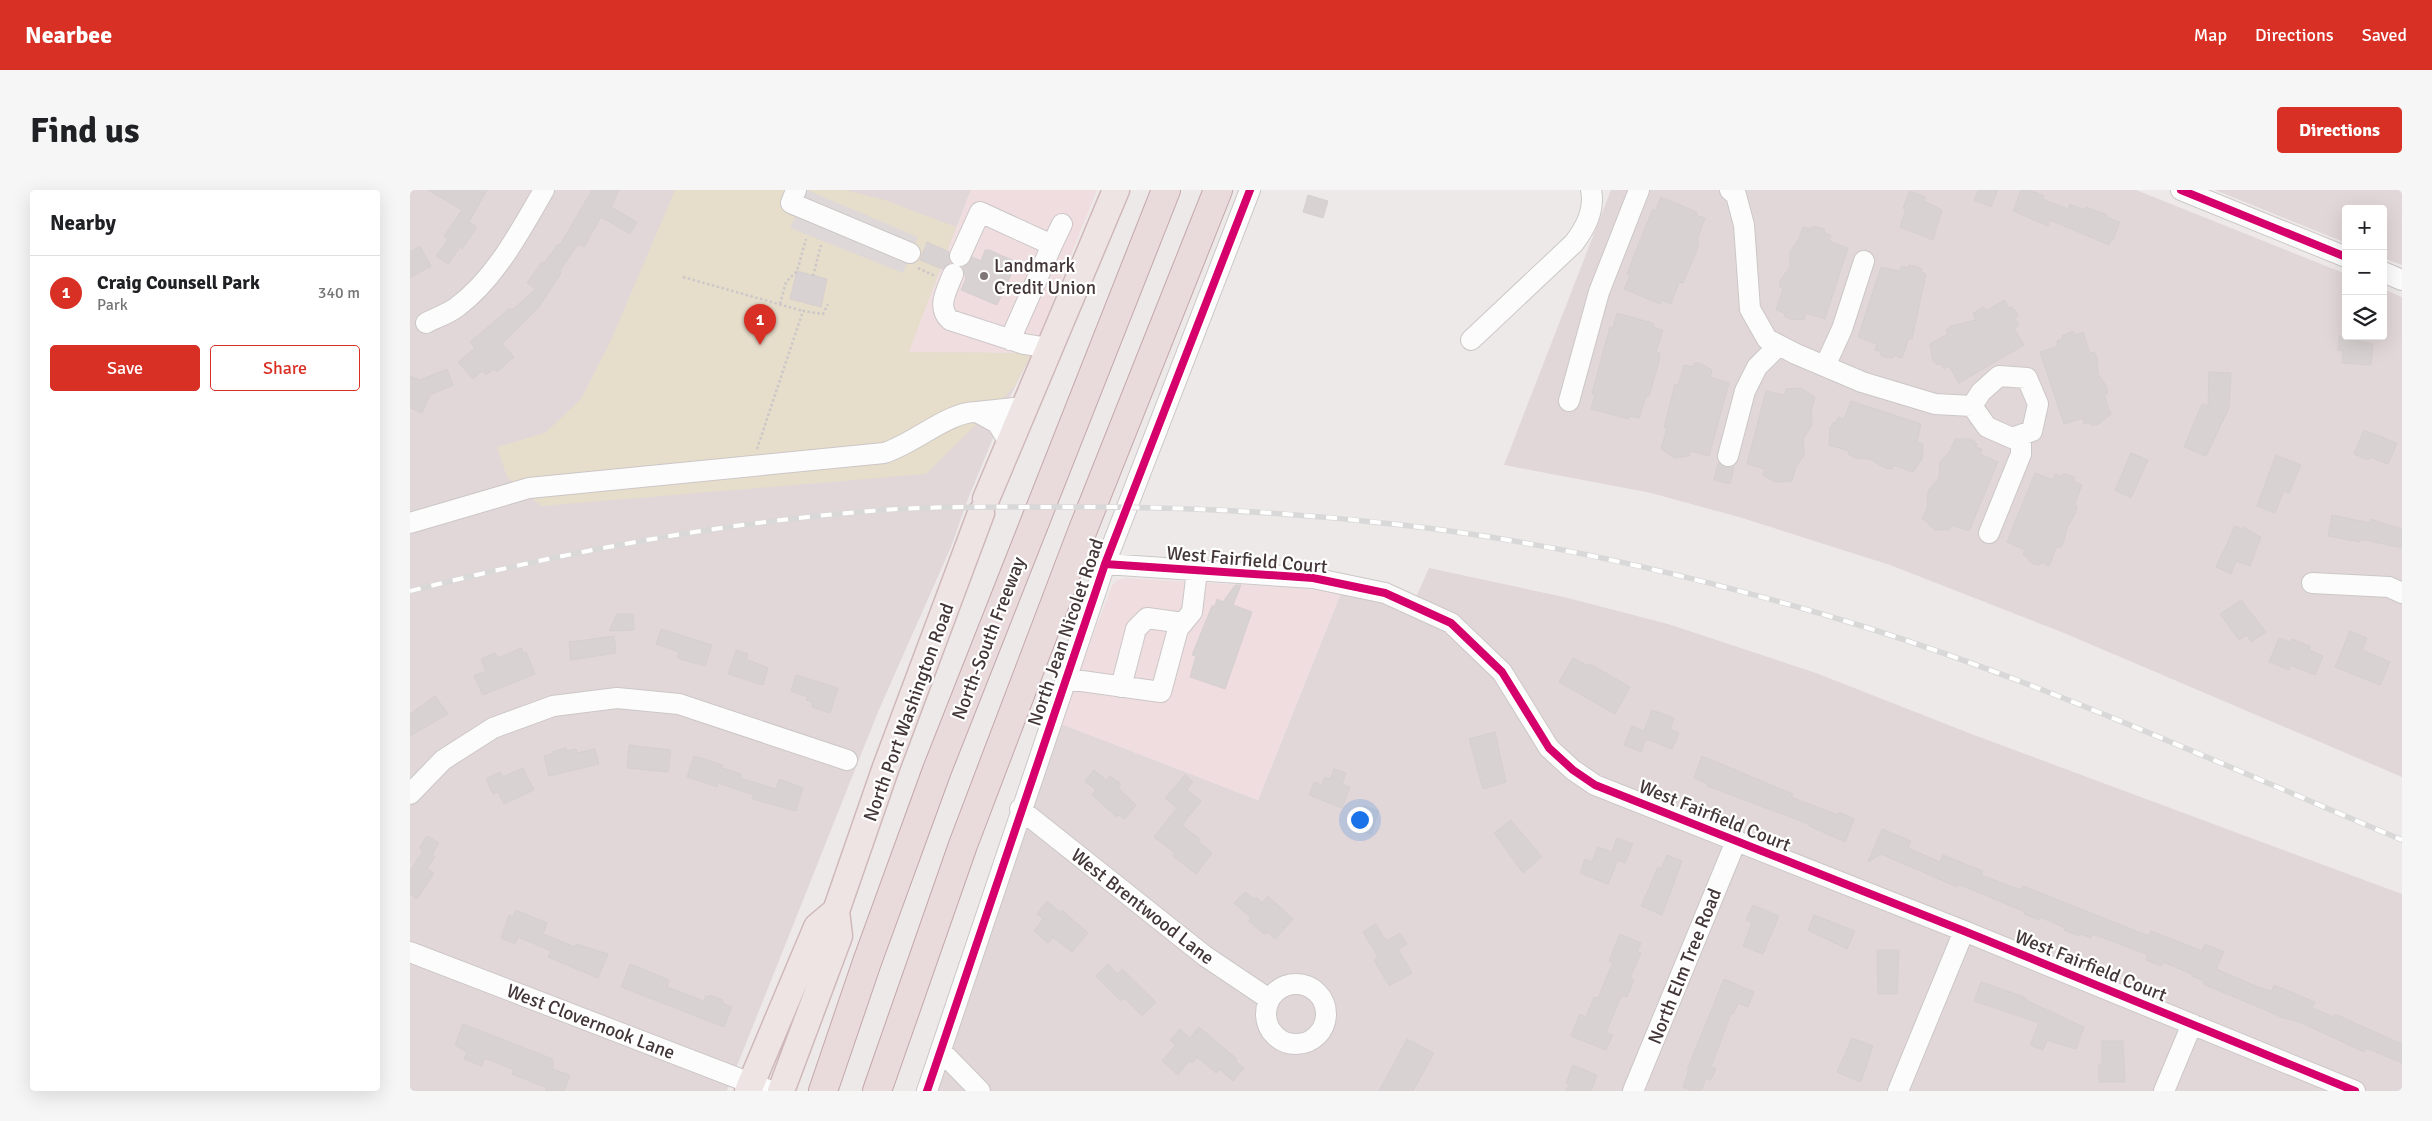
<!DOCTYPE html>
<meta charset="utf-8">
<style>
:root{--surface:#fff;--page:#f6f6f6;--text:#202124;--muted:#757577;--line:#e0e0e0;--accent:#d93025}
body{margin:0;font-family:Signika,sans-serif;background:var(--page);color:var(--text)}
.controls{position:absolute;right:15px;top:15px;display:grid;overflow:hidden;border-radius:5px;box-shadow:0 5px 20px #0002}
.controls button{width:45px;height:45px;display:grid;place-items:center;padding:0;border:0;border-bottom:1px solid var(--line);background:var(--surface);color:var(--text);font:25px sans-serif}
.you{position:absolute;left:949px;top:629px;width:18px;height:18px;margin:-12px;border:4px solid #fff;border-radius:50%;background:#1a73e8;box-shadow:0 0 0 8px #1a73e833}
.badge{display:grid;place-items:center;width:32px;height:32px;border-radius:50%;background:var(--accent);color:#fff;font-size:16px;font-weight:700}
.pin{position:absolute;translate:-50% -41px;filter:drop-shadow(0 1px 2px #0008)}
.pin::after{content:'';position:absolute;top:26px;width:18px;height:15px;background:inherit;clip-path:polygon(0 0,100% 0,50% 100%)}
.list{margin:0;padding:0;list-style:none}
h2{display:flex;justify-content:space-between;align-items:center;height:65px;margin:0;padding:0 20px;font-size:21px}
h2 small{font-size:16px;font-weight:400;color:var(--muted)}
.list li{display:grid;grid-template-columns:32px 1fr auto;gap:15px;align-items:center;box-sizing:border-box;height:75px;padding:0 20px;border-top:1px solid var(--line)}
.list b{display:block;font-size:19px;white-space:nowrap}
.list p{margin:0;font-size:16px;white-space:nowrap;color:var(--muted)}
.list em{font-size:16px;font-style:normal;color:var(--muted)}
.actions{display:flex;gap:10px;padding:15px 20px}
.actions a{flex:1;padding:11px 0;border:1px solid var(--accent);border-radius:5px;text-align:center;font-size:18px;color:var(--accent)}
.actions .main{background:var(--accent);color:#fff}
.icon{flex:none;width:28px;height:28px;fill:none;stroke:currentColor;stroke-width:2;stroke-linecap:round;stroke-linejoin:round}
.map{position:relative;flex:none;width:1992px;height:901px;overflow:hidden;border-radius:5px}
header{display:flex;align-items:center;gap:30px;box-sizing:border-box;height:70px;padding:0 25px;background:var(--accent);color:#fff}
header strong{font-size:24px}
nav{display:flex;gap:28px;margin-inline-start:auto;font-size:18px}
.intro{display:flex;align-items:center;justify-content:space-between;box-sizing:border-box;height:120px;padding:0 30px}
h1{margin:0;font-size:35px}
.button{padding:12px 22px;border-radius:5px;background:var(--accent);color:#fff;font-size:18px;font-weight:700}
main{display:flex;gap:30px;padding:0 30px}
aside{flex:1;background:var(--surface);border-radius:5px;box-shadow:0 5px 20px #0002}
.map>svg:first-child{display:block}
.residential{fill:#e2d7d8}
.commercial{fill:#f0dde0}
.green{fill:#e7ddcb}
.parking{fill:#dfd8d9}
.building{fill:#d8d2d2;stroke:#d6cfd0}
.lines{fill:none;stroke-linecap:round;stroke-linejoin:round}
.minor-casing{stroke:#ccc7c7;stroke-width:22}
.major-casing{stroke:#cfb8b9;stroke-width:29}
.highway-casing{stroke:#c3a7aa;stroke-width:30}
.path{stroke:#ccc7c8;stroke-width:2.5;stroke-dasharray:2.5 2.5;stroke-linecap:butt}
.minor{stroke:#fcfcfc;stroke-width:20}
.major{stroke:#efe4e4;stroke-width:26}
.highway{stroke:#e9dadb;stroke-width:28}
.rail-casing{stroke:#d9d8d8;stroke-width:5.5}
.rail{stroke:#fff;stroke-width:4;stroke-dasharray:11;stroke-linecap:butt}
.cycleway-casing{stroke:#fff;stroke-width:11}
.cycleway{stroke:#d6006c;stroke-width:8}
.poi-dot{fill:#7f7576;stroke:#fff;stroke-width:2}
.labels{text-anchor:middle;stroke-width:4.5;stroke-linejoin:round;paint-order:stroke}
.poi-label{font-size:19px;fill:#433638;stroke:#fff;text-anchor:start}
.street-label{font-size:19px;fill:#433638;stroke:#fff}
</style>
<header>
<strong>Nearbee</strong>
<nav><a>Map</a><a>Directions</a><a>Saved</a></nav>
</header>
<div class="intro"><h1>Find us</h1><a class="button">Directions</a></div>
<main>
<aside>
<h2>Nearby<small></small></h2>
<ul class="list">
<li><span class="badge">1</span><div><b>Craig Counsell Park</b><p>Park</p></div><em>340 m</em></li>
</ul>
<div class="actions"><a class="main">Save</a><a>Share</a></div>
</aside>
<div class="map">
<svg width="1992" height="901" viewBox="0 0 1992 901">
<rect width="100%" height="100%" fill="#eee9e9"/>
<!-- residential -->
<path class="residential" d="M0,0H561L499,161L622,163L600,207L558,309L541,357L468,522L317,901H0Z
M1201,0H1726L1936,84V146H1973V99L1992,107V587L1654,443L1480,375L1329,327L1241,303L1094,275Z
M1805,0H1992V75L1973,68V19H1936V53Z
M1019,378L1154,407L1258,434L1406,483L1564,545L1992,704V901H528L649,533L848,610L931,403L969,411L999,423Z"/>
<!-- commercial -->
<path class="commercial" d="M561,0H687L622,163L499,162Z
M714,388L888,398L931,403L848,610L649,533L702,396L706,391Z"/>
<!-- green -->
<path class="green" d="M265,0H435L475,10L546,37L499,162L622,163L604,197L516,284L131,316L97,287L87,257L135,243L171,209L202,148Z"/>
<!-- parking -->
<path class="parking" d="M397,0L508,47L493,83L380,38Z"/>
<!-- building -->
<path class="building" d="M18,0H77L59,32L67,37L52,59L50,57L38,74L26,66L38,49L34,46L52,20Z
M182,0H209L201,17L227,32L220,44L191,27L174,57L168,54L150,81L151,83L129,117L92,154L104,167L87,182L84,179L76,185L72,181L63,189L48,172L65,158L60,152L100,118L102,120L126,99L117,93L132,72L134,73L148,54L150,55Z
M1568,0H1588L1581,17L1564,10Z
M1611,0H1620L1634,6L1633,9L1658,19L1660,14L1675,20L1676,17L1697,25L1696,27L1710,32L1703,50L1702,49L1699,55L1640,30L1638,36L1603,21Z
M1500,1L1516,7L1514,11L1532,20L1523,50L1490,37L1496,19L1493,18Z
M898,5L918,11L913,28L893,22Z
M1251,7L1287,22L1286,25L1295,28L1287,51L1289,52L1287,60L1273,93L1269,92L1261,114L1252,110L1250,114L1214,99L1220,86L1217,84L1228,55L1243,19L1245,21Z
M1403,36L1414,39L1415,43L1421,45L1419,51L1438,58L1415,129L1396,123L1394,130L1380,129L1374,126L1375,123L1366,120L1373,99L1370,97V91L1380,77V62L1389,48L1393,37L1402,39Z
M517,52L539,62L540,73L532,79L510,70Z
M10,56L21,76L0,88V62Z
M575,60H579L607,72L587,115L551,100L556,89L553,77L557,75L562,67L571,71Z
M1499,75L1506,76L1512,79L1511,82L1516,84L1502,149L1499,148L1492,168L1484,165L1483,168H1476L1470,165L1471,161L1465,160L1467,154L1448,147L1471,77L1490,81L1492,76L1498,78Z
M387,81L417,89L411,117L380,109Z
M1594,110L1599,118L1602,117L1606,121L1608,126L1605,129L1609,135L1604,138L1614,155L1549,193L1539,176L1534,179L1530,173L1527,175L1523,171L1520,154L1538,144L1536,140L1541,136L1566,130L1563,124L1568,120L1574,117L1576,121Z
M1207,123L1242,133L1244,134L1243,137L1253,140L1246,162L1250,163L1249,172L1239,206H1236L1229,228L1220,226L1219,229L1181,219L1185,205L1182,204L1192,166L1200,137L1203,138Z
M1663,141L1665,145L1673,142L1680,163L1684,162L1687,167L1688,184L1697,197V204L1694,205L1701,224L1687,235H1681L1680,232L1674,234L1673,228L1654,234L1630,162L1648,156L1647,151L1653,149L1652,146Z
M1929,146H1947V151L1963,154L1961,175L1932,173L1933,161L1928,160Z
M1284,173H1290L1302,180L1300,187L1319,193L1299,266L1280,261L1279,266L1265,268L1251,259L1257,238L1254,237L1265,194L1268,195L1274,175L1283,177Z
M37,179L43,195L20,205L12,223L0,218V186L10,190Z
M1799,182L1821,183L1819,218L1796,266L1774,257L1792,214L1798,216Z
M1390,198L1405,207L1401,222L1402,235L1393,249L1394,265L1386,277L1382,291L1365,292L1353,285L1355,279L1337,274L1356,201L1375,205L1376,199Z
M1441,211L1511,234L1507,252L1513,254L1512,269L1503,282L1483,275L1482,279L1475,278L1460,269L1445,268L1438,264L1439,261L1419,255L1420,238L1424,232L1426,233L1428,227L1434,229Z
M1954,240L1987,253L1978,274L1960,267L1958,270L1944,264Z
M1545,249H1562L1567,254L1566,257L1572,259L1570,264L1588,272L1559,341L1541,335L1539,340H1525L1512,328L1517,318L1518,301L1529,288L1530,272L1540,261Z
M1721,263L1738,270L1721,308L1705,300Z
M1866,265L1891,275L1879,303L1874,301L1865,323L1847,316Z
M1308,273L1315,277H1324L1320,294L1304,290Z
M1625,283L1643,290L1645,284L1652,287L1653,284L1659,285L1665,288L1664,291L1672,295L1664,315L1667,316L1666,322L1657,338L1654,351L1650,358L1647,356L1639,376L1631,372L1630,375L1623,374L1618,370L1619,368L1613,365L1615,360L1597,352Z
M1922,325L1960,333V329L1992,339V358L1950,349V352L1918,346Z
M1825,336L1832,339L1833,337L1851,347L1840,376L1826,371L1821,384L1806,377Z
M825,395H831L823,415L842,422L815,499L780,487L786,466L782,465L802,416H805L807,409L813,412Z
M1831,410L1856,442L1841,452L1837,445L1829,450L1810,424Z
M207,424H223L224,440L199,441Z
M251,439L302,455L295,476L267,468L269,462L246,454Z
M1940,441L1957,448L1952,460L1980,472L1970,495L1925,477Z
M204,446L206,463L161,470L159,452Z
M1869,448L1881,452L1882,449L1900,456L1899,460L1913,466L1905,485L1880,475L1879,480L1859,472Z
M111,458L113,463L116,462L125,484L73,505L64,486L76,481L71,469L85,463L88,468Z
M326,460L338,464L336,469L358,478L353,495L318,484Z
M1163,468L1179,476L1180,474L1220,497L1205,524L1149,492Z
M386,485L428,498L420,523L402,517L403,512L396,510L398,507L381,501Z
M25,506L38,524L0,546V524Z
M1242,520L1264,528L1260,539L1269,543L1262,559L1236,549L1231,562L1214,555L1222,536L1234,541Z
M1085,542L1096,592L1073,599L1059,549Z
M219,555L261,560L258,582L217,578Z
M156,558V561L166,559L167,563L185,559L189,574L139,586L134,566L142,564V562Z
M284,566L313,575L312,578L331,584L330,588L366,599L369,589L393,598L386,621L342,609L344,605L308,593L307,597L277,587Z
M1292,566L1383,604L1381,607L1428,625L1429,622L1444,629L1435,652L1399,636V634L1297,596L1298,594L1284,588Z
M113,578L124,600L94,614L88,602L83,604L76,589L90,582L93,587Z
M924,579L936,583L932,594L940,597L932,618L899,605L904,592L912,595L915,587L920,589Z
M684,580L696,590L700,586L711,594L708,598L726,615L715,629L709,625L707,627L682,605L686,600L675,591Z
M775,585L783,592L777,600L791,611L772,635L791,650L789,652L802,663L786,684L763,666L765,663L744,647L767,618L755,608Z
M954,616L969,621L961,644L946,639Z
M1101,630L1132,667L1113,683L1084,643Z
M1472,639L1501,651L1498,658L1530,672L1533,665L1573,681L1571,685L1597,695L1612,700L1613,696L1739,746L1741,741L1792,761L1795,754L1814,762L1806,779L1848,797L1862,801L1864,795L1905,812L1902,818L1924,827L1925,824L1992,854V873L1956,858L1954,862L1887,831L1873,828L1841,814L1793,794L1794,791L1782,786V784L1753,772L1751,776L1736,770L1738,765L1705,752L1682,744L1681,748L1671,744L1669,746L1654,740L1655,738L1630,727L1629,730L1614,724L1615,722L1577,706L1548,694L1547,697L1471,664L1458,672Z
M17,646L29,653L22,665L25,667L17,679L24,683L7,709L0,704V681L13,661L9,658Z
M1207,648L1223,654L1215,673L1208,670L1198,694L1170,683L1175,669L1182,672L1188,657L1202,662Z
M1257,665L1272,671L1252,725L1231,716L1248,677L1251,679Z
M835,702L844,709L846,707L852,713L858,706L883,729L865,749L857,742L855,745L839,731L841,728L824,713Z
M637,711L651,723L652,720L678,743L662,762L643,747L638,753L624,741L633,729L627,724Z
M1343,715L1369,726L1353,764L1333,756L1342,733L1336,730Z
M106,720L137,733L133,744L165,757L166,754L198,764L188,788L138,767L141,761L108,747L105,754L91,748L99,725L103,727Z
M1404,725L1445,741L1437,759L1398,740Z
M966,734L974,748L978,750L990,743L997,754L988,759L1002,783L979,796L964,770L968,767L953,742Z
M1210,744L1231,753L1227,762L1231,763L1220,788L1224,790L1217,807L1212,805L1196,842L1203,845L1196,860L1161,846L1170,824L1176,827L1184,807L1188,808L1203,772L1199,771Z
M1467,760H1489L1487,804H1468Z
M220,774L259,790L257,797L294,811L296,806L300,807V805L313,810L312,813L322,817L314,837L211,797Z
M698,774L707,784L712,779L746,812L732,826L714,808L711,811L686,786Z
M1314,789L1344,802L1338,817L1328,813L1323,824H1321L1301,877L1306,879L1301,890L1296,888L1291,901H1282L1273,897L1279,880H1277Z
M1571,792L1617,808L1616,810L1674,837L1666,859L1637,850L1633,860L1620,855L1629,833L1564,811Z
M53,834L143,869L142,872L144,873L142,879L160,885L154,901H135L137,898L102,884L104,880L80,870L74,869L72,876L54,869L57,862L45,855Z
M789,837L827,869L825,871L834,878L823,891L809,879L806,883L787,867L782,873L779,871L768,885L752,871L766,855L760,850L770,839L780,848Z
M1442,848L1463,856L1451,892L1427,882Z
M997,849L1024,863L1003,901H969Z
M1692,851H1713L1715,892H1689V874H1692Z
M1163,875L1187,885L1181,901H1156L1159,894L1156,893Z"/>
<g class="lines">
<!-- minor casing -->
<g class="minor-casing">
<path id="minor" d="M386,0L381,13L500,63
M1320,0L1326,5L1334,35L1340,119L1357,149L1386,164L1452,192L1525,214L1562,216
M1771,0L1936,67
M642,55L652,34
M550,66L570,22L642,55L600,150
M1973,82L1992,90
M543,84C537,100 526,117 540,130L614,154L639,158
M16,133C25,128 38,124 47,117C86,88 110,41 134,0
M1061,150L1164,53C1176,37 1185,20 1181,0
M1415,176L1432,139L1454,71
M1589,186L1617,188L1628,214L1622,241L1602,248L1577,237L1562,216L1571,202Z
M1159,211L1189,102L1229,0
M599,252L587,233L567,222L614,217
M1318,266L1335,201L1347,177L1369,155
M0,333L119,298L474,263C504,254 539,221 567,222
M1579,343L1611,264V245
M695,374L903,388L975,403L1041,433L1092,482L1139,558L1163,580L1185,595L1554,741L1945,901
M1902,393L1979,397L1992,403
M657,489L751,502L768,439L782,422L787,381
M711,497L726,439L737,428L773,433
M0,604L33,570L83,538L143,516L207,508L269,514L437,570
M610,619L795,766L859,809
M0,762L361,901
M856 824a30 30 0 1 1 60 0a30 30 0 1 1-60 0Z
M531,861L570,901
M517,901L695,374L840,0
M1223,901L1326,651
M1488,901L1554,741
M1754,901L1782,834"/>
</g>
<!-- major casing -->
<g class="major-casing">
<path id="major" d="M576,309L706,0
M338,901L407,737L426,721
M371,901L429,746L426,721L476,577L571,323"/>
</g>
<!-- highway casing -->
<g class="highway-casing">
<path id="highway" d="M413,901L457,772L527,580L756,0
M467,901L553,655L672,342L808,0"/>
</g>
<!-- path -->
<path class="path" d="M508,78L525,86
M403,86L411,55
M273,87L393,121
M370,114L376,92L387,81L396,49
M347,259L393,121L413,124L418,114"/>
<!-- minor -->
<use href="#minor" class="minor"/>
<!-- major -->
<use href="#major" class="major"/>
<!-- highway -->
<use href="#highway" class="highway"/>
<!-- rail casing -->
<g class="rail-casing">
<path id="rail" d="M0,401C159,361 323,330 488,319C543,316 598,317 653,317C766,316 879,322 992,335C1144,352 1309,392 1455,437C1639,495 1815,576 1992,650"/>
</g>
<!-- rail -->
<use href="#rail" class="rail"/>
<!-- cycleway casing -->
<g class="cycleway-casing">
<path id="cycleway" d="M1771,0L1936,67
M695,374L903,388L975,403L1041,433L1092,482L1139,558L1163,580L1185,595L1554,741L1945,901
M517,901L695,374L840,0"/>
</g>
<!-- cycleway -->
<use href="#cycleway" class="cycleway"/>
</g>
<!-- markers -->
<circle class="poi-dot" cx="574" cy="86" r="5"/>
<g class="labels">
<!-- poi labels -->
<g class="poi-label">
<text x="584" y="82">Landmark<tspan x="584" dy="22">Credit Union</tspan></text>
</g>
<!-- street labels -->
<g class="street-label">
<text transform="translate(837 369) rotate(5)" y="7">West Fairfield Court</text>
<text transform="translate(655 442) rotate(-71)" y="7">North Jean Nicolet Road</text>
<text transform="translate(578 448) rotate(-69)" y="7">North-South Freeway</text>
<text transform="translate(498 522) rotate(-70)" y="7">North Port Washington Road</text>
<text transform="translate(1305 625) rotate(22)" y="7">West Fairfield Court</text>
<text transform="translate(733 716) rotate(38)" y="7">West Brentwood Lane</text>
<text transform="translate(1681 775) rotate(22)" y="7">West Fairfield Court</text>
<text transform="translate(1274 776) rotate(-68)" y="7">North Elm Tree Road</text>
<text transform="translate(181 831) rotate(21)" y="7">West Clovernook Lane</text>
</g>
</g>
</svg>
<div class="controls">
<button>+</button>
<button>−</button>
<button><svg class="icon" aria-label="layers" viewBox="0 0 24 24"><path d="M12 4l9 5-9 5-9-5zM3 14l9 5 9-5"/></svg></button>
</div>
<div class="you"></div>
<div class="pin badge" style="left:350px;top:155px">1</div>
</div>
</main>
